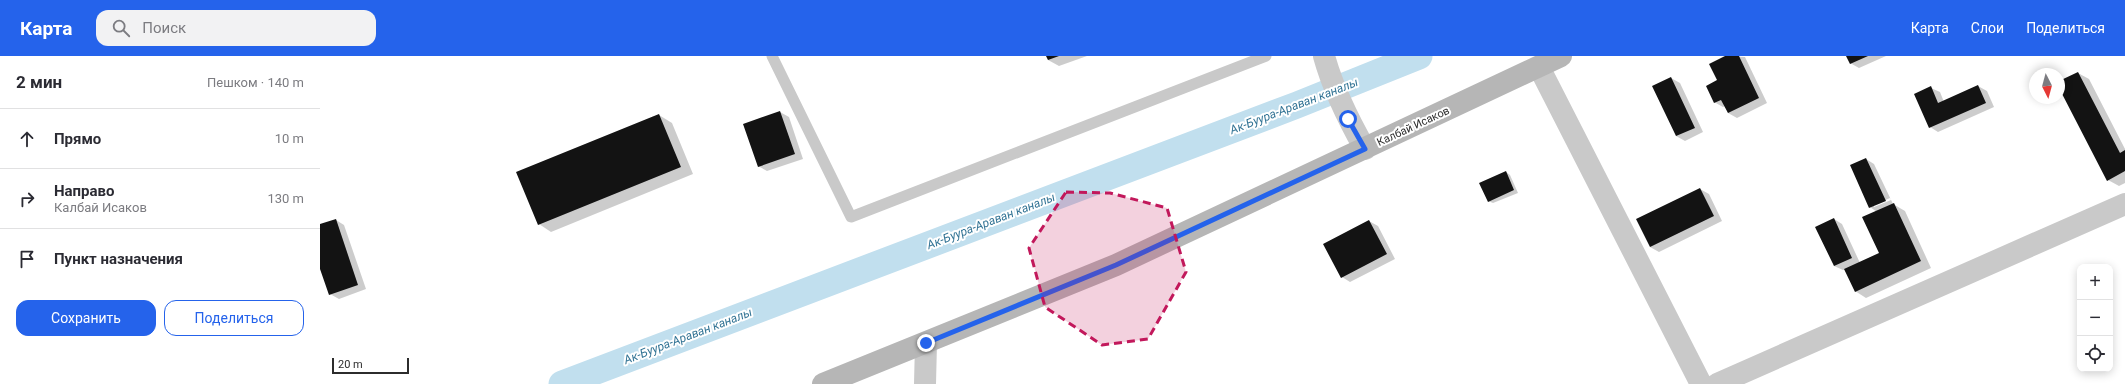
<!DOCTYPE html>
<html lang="ru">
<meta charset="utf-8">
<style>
:root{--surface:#fff;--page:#f2f2f3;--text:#2b2b33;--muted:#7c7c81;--line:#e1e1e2;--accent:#2563eb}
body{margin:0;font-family:Roboto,sans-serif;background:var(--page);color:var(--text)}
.controls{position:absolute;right:12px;bottom:12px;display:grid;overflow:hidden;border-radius:8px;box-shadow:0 2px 10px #0003}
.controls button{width:36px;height:36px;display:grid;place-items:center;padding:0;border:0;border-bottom:1px solid var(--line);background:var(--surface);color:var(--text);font:20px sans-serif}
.compass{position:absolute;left:1709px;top:12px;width:36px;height:36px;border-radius:50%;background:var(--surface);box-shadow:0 2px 10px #0003;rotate:174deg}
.scale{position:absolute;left:12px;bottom:10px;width:77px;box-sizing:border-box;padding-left:4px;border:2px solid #2c2c2c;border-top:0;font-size:11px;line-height:14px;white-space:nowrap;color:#2c2c2c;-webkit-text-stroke:3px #fff;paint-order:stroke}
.stop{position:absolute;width:12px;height:12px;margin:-9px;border:3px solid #2563eb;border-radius:50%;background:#fff}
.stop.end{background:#2563eb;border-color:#fff;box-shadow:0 1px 4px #0008}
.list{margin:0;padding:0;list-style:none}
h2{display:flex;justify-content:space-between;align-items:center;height:52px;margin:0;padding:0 16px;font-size:17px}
h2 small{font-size:13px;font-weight:400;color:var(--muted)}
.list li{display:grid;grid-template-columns:26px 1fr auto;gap:12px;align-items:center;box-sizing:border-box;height:60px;padding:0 16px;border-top:1px solid var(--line)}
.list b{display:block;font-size:15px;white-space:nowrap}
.list p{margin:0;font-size:13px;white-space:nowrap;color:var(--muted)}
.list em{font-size:13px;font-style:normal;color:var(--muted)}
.actions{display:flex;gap:8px;padding:12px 16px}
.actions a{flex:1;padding:9px 0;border:1px solid var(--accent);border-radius:12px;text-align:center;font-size:14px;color:var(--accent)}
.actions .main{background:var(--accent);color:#fff}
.icon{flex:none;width:22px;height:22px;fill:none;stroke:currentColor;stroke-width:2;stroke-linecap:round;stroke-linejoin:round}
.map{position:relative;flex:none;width:1805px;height:328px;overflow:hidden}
header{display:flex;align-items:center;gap:24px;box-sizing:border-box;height:56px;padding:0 20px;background:var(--accent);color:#fff}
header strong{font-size:19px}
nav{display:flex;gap:22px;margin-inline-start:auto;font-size:14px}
.search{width:280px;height:36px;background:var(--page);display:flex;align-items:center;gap:10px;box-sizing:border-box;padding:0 14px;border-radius:12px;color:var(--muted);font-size:15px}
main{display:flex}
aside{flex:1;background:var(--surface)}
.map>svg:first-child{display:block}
.shadow{fill:#0003;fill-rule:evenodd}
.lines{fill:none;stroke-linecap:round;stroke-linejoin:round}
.canal{stroke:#c1dfee;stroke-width:27}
.building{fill:#131313}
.lane{stroke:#c9c9c9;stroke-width:11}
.street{stroke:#c9c9c9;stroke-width:22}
.secondary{stroke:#b6b6b6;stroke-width:22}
.route{stroke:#2563eb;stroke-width:5}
.marked{fill:#c2185b;fill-opacity:0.2;stroke:#c2185b;stroke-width:3;stroke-dasharray:8 5;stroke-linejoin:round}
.labels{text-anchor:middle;stroke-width:4;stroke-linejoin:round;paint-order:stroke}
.street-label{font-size:11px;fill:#2c2c2c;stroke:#fff}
.water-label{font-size:12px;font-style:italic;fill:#337495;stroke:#fff}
</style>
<header>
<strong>Карта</strong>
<div class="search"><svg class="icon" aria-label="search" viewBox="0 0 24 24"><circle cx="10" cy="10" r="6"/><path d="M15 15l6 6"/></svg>Поиск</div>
<nav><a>Карта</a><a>Слои</a><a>Поделиться</a></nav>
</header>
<main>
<aside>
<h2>2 мин<small>Пешком · 140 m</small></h2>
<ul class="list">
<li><svg class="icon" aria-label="ahead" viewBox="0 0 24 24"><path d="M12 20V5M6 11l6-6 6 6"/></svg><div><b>Прямо</b></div><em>10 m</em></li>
<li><svg class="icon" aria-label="right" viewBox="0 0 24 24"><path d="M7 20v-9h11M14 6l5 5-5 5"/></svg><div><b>Направо</b><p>Калбай Исаков</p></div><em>130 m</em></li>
<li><svg class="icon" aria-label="arrive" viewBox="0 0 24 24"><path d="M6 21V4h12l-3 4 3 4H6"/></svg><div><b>Пункт назначения</b></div></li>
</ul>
<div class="actions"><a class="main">Сохранить</a><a>Поделиться</a></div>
</aside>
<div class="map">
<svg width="1805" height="328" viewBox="0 0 1805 328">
<rect width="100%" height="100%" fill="#fff"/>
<!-- shadow -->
<path class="shadow" d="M727,0H767L739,10L728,4Z
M1408,0L1425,1L1447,47L1417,62L1408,57L1405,50L1403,51L1394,46L1398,25Z
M1527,0H1566L1539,12L1530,7Z
M1758,17L1769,23L1805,93V127L1799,130L1788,124L1739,30V26Z
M1351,22L1360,27L1383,76L1365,85L1356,80Z
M1658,30L1667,35L1674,51L1618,76L1610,71L1611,32L1620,36L1624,46Z
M460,56L469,61L483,103L447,115L438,110Z
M339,59L352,67L373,118L231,176L219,168Z
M1546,103L1554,108L1573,148L1585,155L1611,212L1546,242L1535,235L1526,213L1523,214L1514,210V163L1522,168L1540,207L1560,198L1557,156L1550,151ZM1570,142L1571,144L1554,151V149Z
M1186,116L1190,119L1198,137L1173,147L1168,145Z
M1380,133L1389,138L1402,165L1339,196L1330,191Z
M16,164L24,169L46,233L19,243L10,238L0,210V169Z
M1049,165L1058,170L1075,203L1030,226L1022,221Z"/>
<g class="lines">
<!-- canal -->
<path class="canal" d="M242,328L977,49L1099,0"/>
</g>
<!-- building -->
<path class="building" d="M726,0H739L728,4Z
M1405,0H1419L1439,42L1408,57L1401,44L1394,47L1386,30L1397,24L1389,8Z
M1526,0H1548L1530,8Z
M1758,16L1800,97L1805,94V115L1787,125L1739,32V25Z
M1351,21L1375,72L1356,80L1332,30Z
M1658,29L1666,47L1609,72L1594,38L1611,30L1618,47Z
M460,55L475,98L438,111L423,68Z
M339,58L361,111L218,169L196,116Z
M1546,102L1566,145L1549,152L1530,109Z
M1186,115L1194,134L1168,146L1159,127Z
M1380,132L1394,160L1330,191L1316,163Z
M1574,147L1601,205L1535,236L1524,213L1559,197L1542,161Z
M1514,162L1532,202L1514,210L1495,171Z
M16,163L38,229L9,239L0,213V168Z
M1049,164L1067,198L1021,222L1003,188Z"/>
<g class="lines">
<!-- lane -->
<path class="lane" d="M452,0L531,161L946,0"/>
<!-- street -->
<path class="street" d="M1004,0C1013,33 1028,63 1045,93
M1219,11L1381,328
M605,328L606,287
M1397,328L1805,148"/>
<!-- secondary -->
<path class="secondary" d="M503,328L796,209L1241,0"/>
</g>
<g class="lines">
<!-- route -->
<path class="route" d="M606,287L796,209L1045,93L1028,63"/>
</g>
<!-- marked area -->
<path class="marked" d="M746,136L790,137L847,152L866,216L828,283L782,289L725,251L709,192Z"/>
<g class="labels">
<!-- street labels -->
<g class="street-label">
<text transform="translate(1093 70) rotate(-25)" y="4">Калбай Исаков</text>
</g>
<!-- water labels -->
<g class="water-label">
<text transform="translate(974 50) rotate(-21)" y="4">Ак-Буура-Араван каналы</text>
<text transform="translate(671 165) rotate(-21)" y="4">Ак-Буура-Араван каналы</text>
<text transform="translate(368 280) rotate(-21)" y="4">Ак-Буура-Араван каналы</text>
</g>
</g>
</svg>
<div class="controls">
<button>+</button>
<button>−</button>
<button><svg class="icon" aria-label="locate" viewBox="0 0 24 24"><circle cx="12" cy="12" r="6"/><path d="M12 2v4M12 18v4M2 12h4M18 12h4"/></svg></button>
</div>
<svg class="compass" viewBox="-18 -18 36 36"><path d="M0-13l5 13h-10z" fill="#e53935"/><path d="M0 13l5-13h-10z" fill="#7c7c81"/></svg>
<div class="scale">20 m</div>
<div class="stop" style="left:1028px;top:63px"></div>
<div class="stop end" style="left:606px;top:287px"></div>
</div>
</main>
